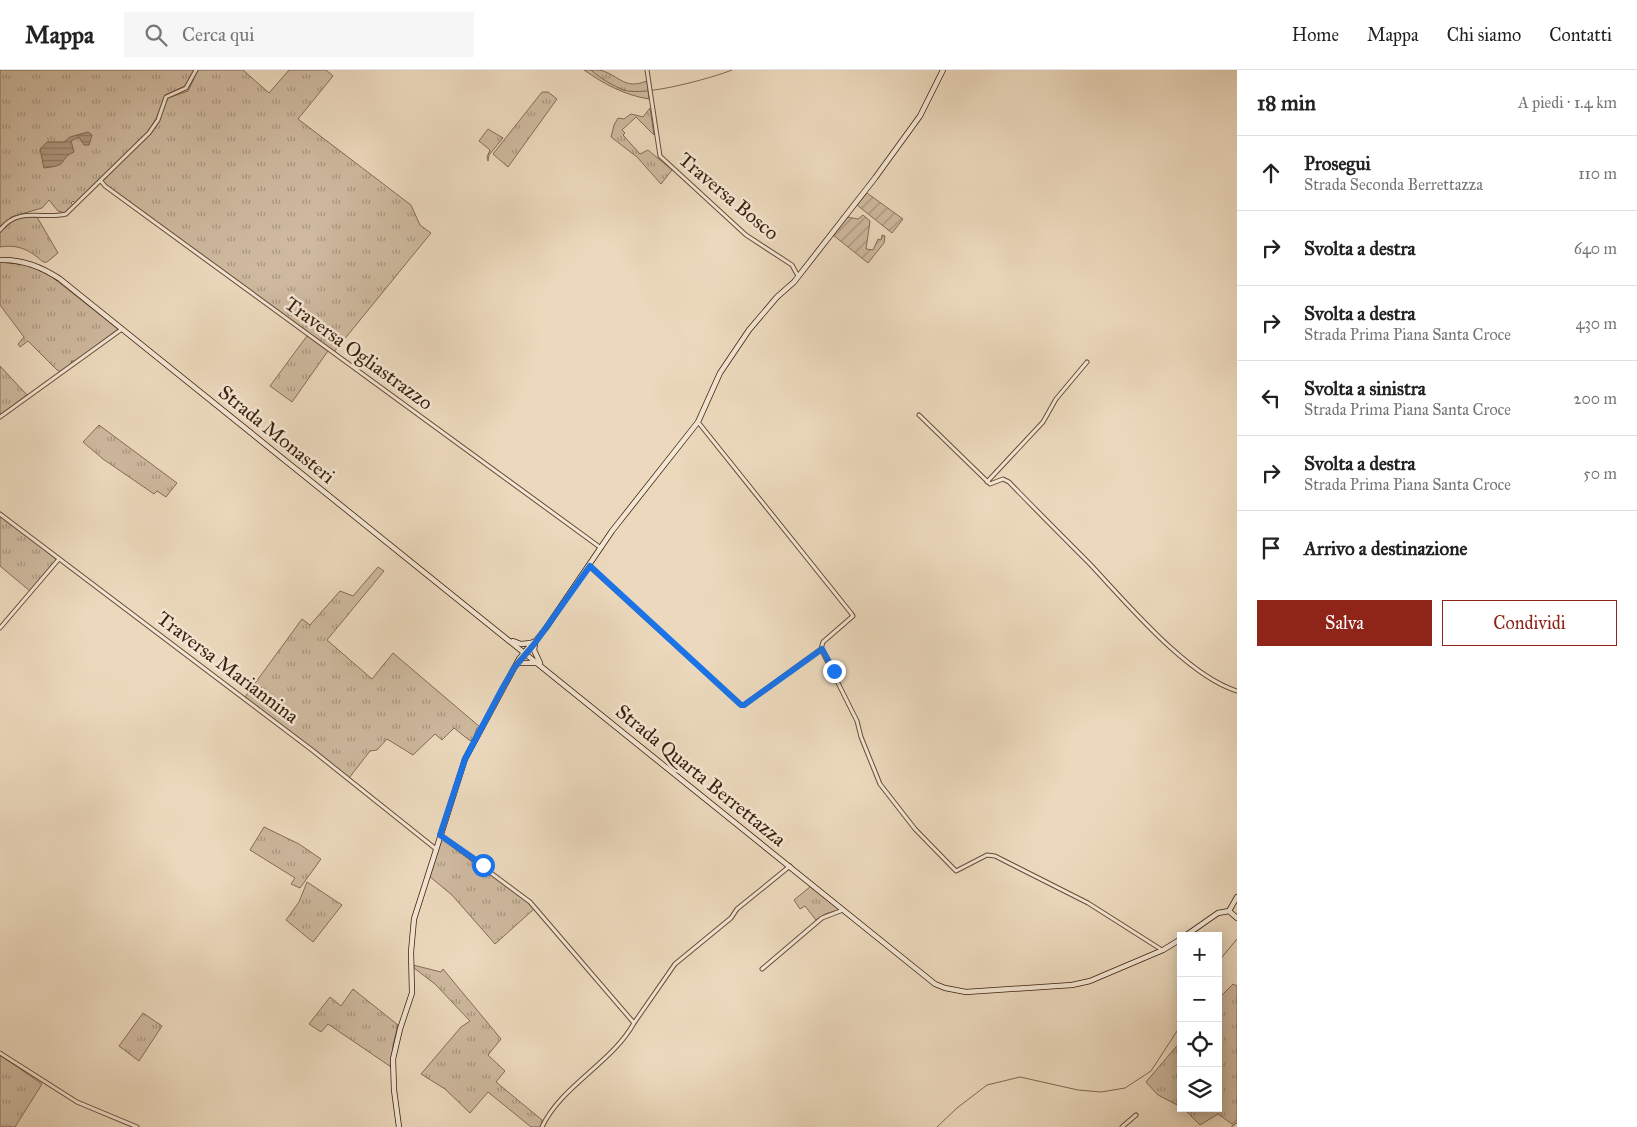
<!DOCTYPE html>
<html lang="it">
<meta charset="utf-8">
<style>
:root{--surface:#fff;--page:#f6f6f6;--text:#222;--muted:#767676;--line:#e0e0e0;--accent:#8f2418}
body{margin:0;font-family:"IM FELL Great Primer",serif;background:var(--page);color:var(--text)}
.controls{position:absolute;right:15px;bottom:15px;display:grid;overflow:hidden;border-radius:0px;box-shadow:0 2px 12px #0003}
.controls button{width:45px;height:45px;display:grid;place-items:center;padding:0;border:0;border-bottom:1px solid var(--line);background:var(--surface);color:var(--text);font:25px sans-serif}
.stop{position:absolute;width:15px;height:15px;margin:-11px;border:4px solid #1a73e8;border-radius:50%;background:#fff}
.stop.end{background:#1a73e8;border-color:#fff;box-shadow:0 1px 5px #0008}
.list{margin:0;padding:0;list-style:none}
h2{display:flex;justify-content:space-between;align-items:center;height:65px;margin:0;padding:0 20px;font-size:21px}
h2 small{font-size:16px;font-weight:400;color:var(--muted)}
.list li{display:grid;grid-template-columns:32px 1fr auto;gap:15px;align-items:center;box-sizing:border-box;height:75px;padding:0 20px;border-top:1px solid var(--line)}
.list b{display:block;font-size:19px;white-space:nowrap}
.list p{margin:0;font-size:16px;white-space:nowrap;color:var(--muted)}
.list em{font-size:16px;font-style:normal;color:var(--muted)}
.actions{display:flex;gap:10px;padding:15px 20px}
.actions a{flex:1;padding:11px 0;border:1px solid var(--accent);border-radius:0px;text-align:center;font-size:18px;color:var(--accent)}
.actions .main{background:var(--accent);color:#fff}
.icon{flex:none;width:28px;height:28px;fill:none;stroke:currentColor;stroke-width:2;stroke-linecap:round;stroke-linejoin:round}
.map{position:relative;flex:none;width:1237px;height:1057px;overflow:hidden}
header{display:flex;align-items:center;gap:30px;box-sizing:border-box;height:70px;padding:0 25px;background:var(--surface);border-bottom:1px solid var(--line)}
header strong{font-size:24px}
nav{display:flex;gap:28px;margin-inline-start:auto;font-size:18px}
.search{width:350px;height:45px;background:var(--page);display:flex;align-items:center;gap:12px;box-sizing:border-box;padding:0 18px;border-radius:0px;color:var(--muted);font-size:19px}
main{display:flex}
aside{flex:1;background:var(--surface)}
.map>svg:first-child{display:block}
.grass{fill:url(#grass-tufts);stroke:#846c54}
.garden{fill:url(#garden-furrows);stroke:#846c54}
.water{fill:url(#water-rules);stroke:#806851}
.lines{fill:none;stroke-linecap:round;stroke-linejoin:round}
.stream{stroke:#806851;stroke-width:1}
.street-casing{stroke:#664d37;stroke-width:5}
.secondary-casing{stroke:#3a1e0a;stroke-width:6}
.street{stroke:#f3e6d4;stroke-width:3}
.secondary{stroke:#f3e6d4;stroke-width:4.5}
.route{stroke:#1a73e8;stroke-width:6}
.labels{text-anchor:middle;stroke-width:5;stroke-linejoin:round;paint-order:stroke}
.street-label{font-size:20px;fill:#3a1e0a;stroke:#f3e6d4}
</style>
<header>
<strong>Mappa</strong>
<div class="search"><svg class="icon" aria-label="search" viewBox="0 0 24 24"><circle cx="10" cy="10" r="6"/><path d="M15 15l6 6"/></svg>Cerca qui</div>
<nav><a>Home</a><a>Mappa</a><a>Chi siamo</a><a>Contatti</a></nav>
</header>
<main>
<div class="map">
<svg width="1237" height="1057" viewBox="0 0 1237 1057">
<defs>
<pattern id="grass-tufts" width="24" height="20" patternUnits="userSpaceOnUse" patternTransform="scale(1.25)"><rect width="24" height="20" fill="#ceb99f"/><path d="M3 7l-1-3M5 7V3M7 7l1-3M15 17l-1-3M17 17v-4M19 17l1-3" fill="none" stroke="#a89680"/></pattern>
<pattern id="garden-furrows" width="10" height="10" patternUnits="userSpaceOnUse" patternTransform="scale(1.25)"><rect width="10" height="10" fill="#ceb99f"/><path d="M-1 1l2-2M0 10L10 0M9 11l2-2" fill="none" stroke="#a89680"/></pattern>
<pattern id="water-rules" width="6" height="5" patternUnits="userSpaceOnUse" patternTransform="scale(1.25)"><rect width="6" height="5" fill="#af9980"/><path d="M0 2.5h6" fill="none" stroke="#8f7c67"/></pattern>
</defs>
<rect width="100%" height="100%" fill="#ecd9bd"/>
<filter id="stains"><feTurbulence type="fractalNoise" baseFrequency=".004" numOctaves="4"/><feColorMatrix values="0 0 0 0 .2 0 0 0 0 .09 0 0 0 0 .02 0 0 0 .5 -.17"/></filter>
<radialGradient id="worn" r=".72"><stop offset=".6" stop-color="#630" stop-opacity="0"/><stop offset="1" stop-color="#630" stop-opacity=".3"/></radialGradient>
<!-- grass -->
<path class="grass" d="M0,0H194L185,16L165,25L156,49L147,63L75,133L73,131L71,133L73,135L65,143L58,141L49,130L42,138L11,147L0,158Z
M198,0H243L269,23L289,0H326L333,6L298,49L411,135L420,155L431,163L334,282L107,116L103,111L152,62L168,28L188,21Z
M584,0C589,0 595,0 600,0C621,6 623,20 647,11L649,29C624,25 604,14 584,0Z
M542,22H548L557,29L508,97L493,84Z
M650,38L654,65L636,47L622,60L625,63L623,65L640,84L648,80L672,100L661,114L637,87L611,67L614,55L618,48L624,49L631,44L643,47Z
M488,59L503,68L489,85L488,91L487,87L490,80L479,71Z
M23,147H37L58,183L47,192H43C30,180 18,174 0,177V163L10,152Z
M0,192L26,195L47,203L118,259L76,291H71L72,294L61,302L57,300L28,271L20,277L18,274L24,267L0,235Z
M307,266L328,281L292,332L270,316Z
M0,296L27,325L0,345Z
M99,355L177,413L166,427L157,421L154,424L103,389L83,372Z
M0,445L55,488L56,491L30,521L0,496Z
M378,497L384,501L327,570L372,609L393,583L480,657L477,658L472,671L469,670L454,658L442,670L435,664L413,685L387,669L377,680L370,681L349,708L245,627L302,549L310,555L340,521L353,526Z
M264,757L299,774L321,789L300,818L291,814L295,808L250,780Z
M444,769L526,829L534,839L495,874L452,825L429,806L440,770Z
M307,812L342,835L313,872L286,850L299,832Z
M811,816L838,838V840L825,844L816,850L805,836L800,839L794,830Z
M413,895L441,902L443,899L501,969L488,985L505,1001L496,1012L542,1050L541,1057H531L488,1022L470,1043L445,1019L421,1004L461,957L470,951L435,914L414,898Z
M1233,914L1237,916V1050L1232,1054L1218,1044L1200,1055L1183,1038H1218V929Z
M353,919L398,955L393,975L391,997L328,954L321,962L309,954L330,927L341,936Z
M143,943L162,956L139,991L119,976Z
M1181,971V1037L1158,1025L1146,1012Z
M0,985L42,1014L15,1057H0Z"/>
<!-- garden -->
<path class="garden" d="M867,123L903,149L892,163L857,135Z
M863,145L870,151L866,179L873,180L878,169L881,170L882,165L885,166L884,173L868,193L833,165L847,147L858,149Z"/>
<!-- water -->
<path class="water" d="M88,62L92,65L89,75H84L79,67L71,71L74,82C57,89 72,95 44,98L40,79L47,72H64L70,67Z"/>
<g class="lines">
<!-- stream -->
<path class="stream" d="M591,0C600,8 613,16 624,20C644,27 712,8 732,0
M1218,892L1237,869
M937,1057L957,1038L987,1015L1020,1007L1078,1020L1101,1022L1125,1018L1151,1001L1181,955"/>
<!-- street casing -->
<g class="street-casing">
<path id="street" d="M647,0L660,86L746,165L792,195L798,206
M101,111L105,116L601,478
M0,160C19,136 41,150 66,144L149,63L158,50L166,27L186,18L196,0
M919,345L990,414L1003,409L1009,412C1035,439 1062,466 1089,493C1125,531 1187,606 1237,621
M0,347L122,259
M698,352L851,543L853,546L823,572L821,579L857,651L861,667L880,714L915,759L956,801L987,785L995,786L1088,833L1162,880
M987,412L1043,352L1056,329L1087,292
M0,444L312,680L436,779
M589,496L741,635H744L821,579
M0,558L59,489
M440,765L530,832L634,953L675,894L731,848L737,839L790,796
M762,899L822,848L843,840
M0,983L77,1032L137,1057
M542,1057C561,1016 612,993 634,953
M1122,1057L1136,1045
M1234,1057L1237,1055"/>
</g>
<!-- secondary casing -->
<g class="secondary-casing">
<path id="secondary" d="M0,190C22,189 42,197 60,209L935,914L945,918L966,922L1072,915L1090,911L1163,880L1181,869
M513,571L521,574L531,573
M535,574L534,580L540,593
M520,593H537
M514,598L546,558L612,461L698,352L720,303L749,260L777,227L794,212L875,108L920,46L943,0
M1229,841L1237,827
M1229,841L1237,848
M1185,866L1218,843L1229,841
M399,1057L394,1020L393,989L400,959L412,923L411,882L414,849L465,689L519,589L533,572"/>
</g>
<!-- street -->
<use href="#street" class="street"/>
<!-- secondary -->
<use href="#secondary" class="secondary"/>
</g>
<g class="lines">
<!-- route -->
<path class="route" d="M483,795L440,765L465,689L502,619L514,598L535,573L590,496L741,635H744L822,579L834,601"/>
</g>
<g class="labels">
<!-- street labels -->
<g class="street-label">
<text transform="translate(729 126) rotate(40)" y="7">Traversa Bosco</text>
<text transform="translate(359 283) rotate(36)" y="7">Traversa Ogliastrazzo</text>
<text transform="translate(277 364) rotate(39)" y="7">Strada Monasteri</text>
<text transform="translate(228 597) rotate(37)" y="7">Traversa Mariannina</text>
<text transform="translate(701 705) rotate(39)" y="7">Strada Quarta Berrettazza</text>
</g>
</g>
<rect width="100%" height="100%" filter="url(#stains)"/>
<rect width="100%" height="100%" fill="url(#worn)"/>
</svg>
<div class="controls">
<button>+</button>
<button>−</button>
<button><svg class="icon" aria-label="locate" viewBox="0 0 24 24"><circle cx="12" cy="12" r="6"/><path d="M12 2v4M12 18v4M2 12h4M18 12h4"/></svg></button>
<button><svg class="icon" aria-label="layers" viewBox="0 0 24 24"><path d="M12 4l9 5-9 5-9-5zM3 14l9 5 9-5"/></svg></button>
</div>
<div class="stop" style="left:483px;top:795px"></div>
<div class="stop end" style="left:834px;top:601px"></div>
</div>
<aside>
<h2>18 min<small>A piedi · 1.4 km</small></h2>
<ul class="list">
<li><svg class="icon" aria-label="ahead" viewBox="0 0 24 24"><path d="M12 20V5M6 11l6-6 6 6"/></svg><div><b>Prosegui</b><p>Strada Seconda Berrettazza</p></div><em>110 m</em></li>
<li><svg class="icon" aria-label="right" viewBox="0 0 24 24"><path d="M7 20v-9h11M14 6l5 5-5 5"/></svg><div><b>Svolta a destra</b></div><em>640 m</em></li>
<li><svg class="icon" aria-label="right" viewBox="0 0 24 24"><path d="M7 20v-9h11M14 6l5 5-5 5"/></svg><div><b>Svolta a destra</b><p>Strada Prima Piana Santa Croce</p></div><em>430 m</em></li>
<li><svg class="icon" aria-label="left" viewBox="0 0 24 24"><path d="M17 20v-9H6M10 6l-5 5 5 5"/></svg><div><b>Svolta a sinistra</b><p>Strada Prima Piana Santa Croce</p></div><em>200 m</em></li>
<li><svg class="icon" aria-label="right" viewBox="0 0 24 24"><path d="M7 20v-9h11M14 6l5 5-5 5"/></svg><div><b>Svolta a destra</b><p>Strada Prima Piana Santa Croce</p></div><em>50 m</em></li>
<li><svg class="icon" aria-label="arrive" viewBox="0 0 24 24"><path d="M6 21V4h12l-3 4 3 4H6"/></svg><div><b>Arrivo a destinazione</b></div></li>
</ul>
<div class="actions"><a class="main">Salva</a><a>Condividi</a></div>
</aside>
</main>
